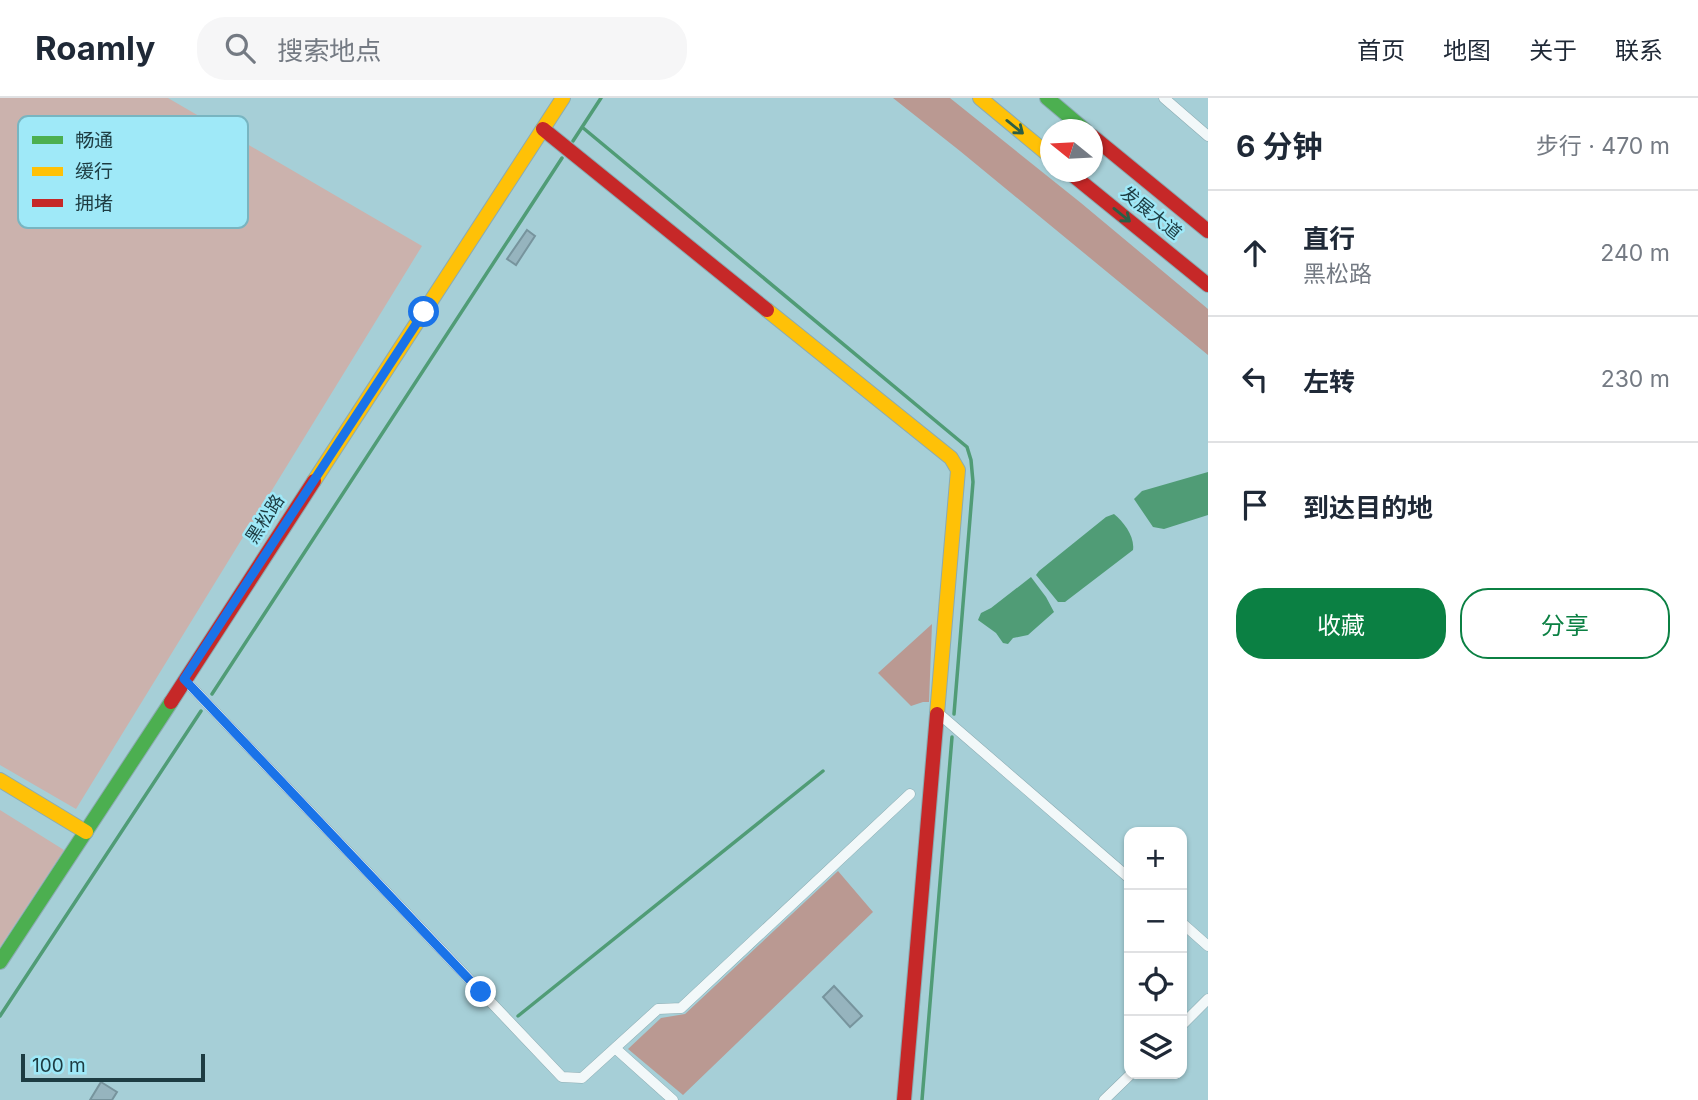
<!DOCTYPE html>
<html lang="zh">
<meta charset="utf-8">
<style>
:root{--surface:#fff;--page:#f6f6f7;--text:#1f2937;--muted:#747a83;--line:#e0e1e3;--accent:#0b8043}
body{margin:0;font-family:Inter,"Noto Sans SC",sans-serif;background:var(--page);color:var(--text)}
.controls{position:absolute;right:21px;bottom:21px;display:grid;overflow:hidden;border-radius:14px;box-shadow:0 2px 5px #0004}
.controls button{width:63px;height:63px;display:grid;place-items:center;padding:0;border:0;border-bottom:2px solid var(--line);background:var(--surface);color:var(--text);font:35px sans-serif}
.compass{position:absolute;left:1040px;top:21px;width:63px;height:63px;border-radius:50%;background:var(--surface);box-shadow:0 2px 5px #0004;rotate:288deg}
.scale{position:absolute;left:21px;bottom:18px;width:184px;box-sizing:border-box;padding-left:7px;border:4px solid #1d3c42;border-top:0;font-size:19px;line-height:24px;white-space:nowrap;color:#1d3c42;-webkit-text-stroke:5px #9fe9f8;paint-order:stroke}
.stop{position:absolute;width:21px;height:21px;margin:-16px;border:5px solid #1a73e8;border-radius:50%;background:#fff}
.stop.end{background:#1a73e8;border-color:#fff;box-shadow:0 2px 7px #0008}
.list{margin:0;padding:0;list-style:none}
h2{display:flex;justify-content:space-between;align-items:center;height:91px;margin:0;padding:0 28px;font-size:30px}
h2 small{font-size:23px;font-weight:400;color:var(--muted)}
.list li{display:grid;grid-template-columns:46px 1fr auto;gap:21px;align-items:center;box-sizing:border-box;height:126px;padding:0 28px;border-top:2px solid var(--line)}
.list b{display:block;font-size:26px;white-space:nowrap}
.list p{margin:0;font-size:23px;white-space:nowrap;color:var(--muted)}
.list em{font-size:23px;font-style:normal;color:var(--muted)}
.actions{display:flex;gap:14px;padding:21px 28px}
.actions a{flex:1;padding:16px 0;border:2px solid var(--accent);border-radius:28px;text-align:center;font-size:24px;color:var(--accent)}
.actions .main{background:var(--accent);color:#fff}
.icon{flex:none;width:38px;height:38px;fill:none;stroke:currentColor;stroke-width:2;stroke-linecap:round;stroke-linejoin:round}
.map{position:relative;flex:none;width:1208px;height:1002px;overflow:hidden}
header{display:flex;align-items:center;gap:42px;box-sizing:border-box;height:98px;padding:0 35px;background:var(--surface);border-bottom:2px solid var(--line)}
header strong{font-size:33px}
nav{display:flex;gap:38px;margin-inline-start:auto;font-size:24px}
.search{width:490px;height:63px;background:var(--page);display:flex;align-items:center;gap:18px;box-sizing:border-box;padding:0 24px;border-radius:28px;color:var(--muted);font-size:26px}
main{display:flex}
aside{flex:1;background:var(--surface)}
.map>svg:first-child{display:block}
.green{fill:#cbb2ad}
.forest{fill:#ba9992}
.water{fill:#509c76}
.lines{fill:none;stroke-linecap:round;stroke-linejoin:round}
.stream{stroke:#509c76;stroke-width:3.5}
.building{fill:#96b4be;stroke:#77949d;stroke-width:2}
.street-casing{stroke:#8babb2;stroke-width:11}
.fast-casing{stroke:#8babb2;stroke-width:16}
.slow-casing{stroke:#8babb2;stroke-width:16}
.jam-casing{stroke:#8babb2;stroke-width:16}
.street{stroke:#f2f8f9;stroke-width:10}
.fast{stroke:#4caf50;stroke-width:14}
.slow{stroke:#ffc107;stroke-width:14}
.jam{stroke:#c62828;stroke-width:14}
.oneway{stroke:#2b5e46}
.route{stroke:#1a73e8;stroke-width:9}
.labels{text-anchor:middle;stroke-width:5;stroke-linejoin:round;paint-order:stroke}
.street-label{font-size:18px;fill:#1d3c42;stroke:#9fe9f8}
.key{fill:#9fe9f8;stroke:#78b5c1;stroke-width:2}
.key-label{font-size:19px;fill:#1d3c42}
</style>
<header>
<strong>Roamly</strong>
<div class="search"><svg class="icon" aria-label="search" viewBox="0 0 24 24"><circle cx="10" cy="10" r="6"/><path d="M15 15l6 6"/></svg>搜索地点</div>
<nav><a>首页</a><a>地图</a><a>关于</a><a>联系</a></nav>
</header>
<main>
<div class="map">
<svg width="1208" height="1002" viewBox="0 0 1208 1002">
<rect width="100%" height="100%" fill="#a6cfd7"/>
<!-- green -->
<path class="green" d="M0,0H168L422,148L76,711L0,667Z
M0,712L64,752L0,849Z"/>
<!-- forest -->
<path class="forest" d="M893,0H950L1081,105L1208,211V257L960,53Z
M932,526L929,604H923L911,608L878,575Z
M838,773L873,814L683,997L628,951L661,920L685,916Z"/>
<!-- water -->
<path class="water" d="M1208,374V417L1164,431L1153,429L1134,401L1142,393Z
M1114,416C1124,424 1135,439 1133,452L1065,504H1058L1036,477L1039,473L1106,419Z
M1031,479L1046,499L1054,514L1028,537L1013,540L1008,546L1003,545L996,535L978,522L981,515L991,510Z"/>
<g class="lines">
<!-- stream -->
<path class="stream" d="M582,29L967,349L971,362L973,384L954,616
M573,43L601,0
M212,596L562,60
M0,918L201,613
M518,918L823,673
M922,1002L952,639"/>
</g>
<!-- building -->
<path class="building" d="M527,132L535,138L516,167L507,161Z
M834,888L862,918L850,929L823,899Z
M101,984L117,994L112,1002H90Z"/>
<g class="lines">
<!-- street casing -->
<g class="street-casing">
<path id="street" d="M1164,0L1208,38
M184,581L562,979L582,980L658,911L681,910L910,696
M937,614L1129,780
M1182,825L1208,848
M1182,927L1208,901
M615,950L673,1002
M1104,1002L1131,976"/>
</g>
<!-- fast casing -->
<g class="fast-casing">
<path id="fast" d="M1047,0L1085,32
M0,864L171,604"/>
</g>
<!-- slow casing -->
<g class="slow-casing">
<path id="slow" d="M980,0L1050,58
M767,212L951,360L958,372L937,616
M314,383L563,0
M0,682L86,734"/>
</g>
<!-- jam casing -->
<g class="jam-casing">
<path id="jam" d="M543,31L767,212
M1092,38L1208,133
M1069,74L1208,187
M171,604L314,383
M904,1002L937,616"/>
</g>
<!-- street -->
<use href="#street" class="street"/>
<!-- fast -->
<use href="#fast" class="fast"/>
<!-- slow -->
<use href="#slow" class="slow"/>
<!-- jam -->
<use href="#jam" class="jam"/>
</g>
<!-- one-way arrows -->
<defs><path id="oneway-shaft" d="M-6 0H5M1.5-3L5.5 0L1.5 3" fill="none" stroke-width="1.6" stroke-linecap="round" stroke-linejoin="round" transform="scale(1.75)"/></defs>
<g class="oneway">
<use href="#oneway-shaft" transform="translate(1015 29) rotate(39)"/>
<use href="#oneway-shaft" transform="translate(1122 117) rotate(39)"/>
</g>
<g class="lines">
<!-- route -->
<path class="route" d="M424,214L184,581L481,894"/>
</g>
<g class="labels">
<!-- street labels -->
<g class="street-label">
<text transform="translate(1151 115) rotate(39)" y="6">发展大道</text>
<text transform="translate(265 421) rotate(-57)" y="6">黑松路</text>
</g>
</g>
<!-- legend -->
<rect x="18" y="18" width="230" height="112" rx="10" class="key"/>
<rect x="32" y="38" width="31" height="8" fill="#4caf50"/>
<rect x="32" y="69" width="31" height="9" fill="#ffc107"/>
<rect x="32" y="101" width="31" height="8" fill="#c62828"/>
<g class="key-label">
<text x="75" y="49">畅通</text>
<text x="75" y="80">缓行</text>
<text x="75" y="112">拥堵</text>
</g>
</svg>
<div class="controls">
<button>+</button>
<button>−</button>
<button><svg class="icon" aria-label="locate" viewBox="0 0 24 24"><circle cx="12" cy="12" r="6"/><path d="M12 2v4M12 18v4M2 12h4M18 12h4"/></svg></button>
<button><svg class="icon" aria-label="layers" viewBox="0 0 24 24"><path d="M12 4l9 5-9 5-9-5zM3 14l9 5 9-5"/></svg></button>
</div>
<svg class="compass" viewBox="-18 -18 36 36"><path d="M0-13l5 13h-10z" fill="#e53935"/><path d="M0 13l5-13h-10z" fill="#747a83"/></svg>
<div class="scale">100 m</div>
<div class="stop" style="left:424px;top:214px"></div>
<div class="stop end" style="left:481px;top:894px"></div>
</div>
<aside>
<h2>6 分钟<small>步行 · 470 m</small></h2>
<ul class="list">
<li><svg class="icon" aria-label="ahead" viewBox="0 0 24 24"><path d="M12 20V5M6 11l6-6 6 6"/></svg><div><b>直行</b><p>黑松路</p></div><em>240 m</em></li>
<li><svg class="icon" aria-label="left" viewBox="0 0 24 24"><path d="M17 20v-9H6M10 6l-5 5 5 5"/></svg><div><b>左转</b></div><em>230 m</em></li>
<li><svg class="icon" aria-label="arrive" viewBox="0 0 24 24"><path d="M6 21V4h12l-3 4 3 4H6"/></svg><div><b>到达目的地</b></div></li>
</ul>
<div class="actions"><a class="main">收藏</a><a>分享</a></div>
</aside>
</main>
